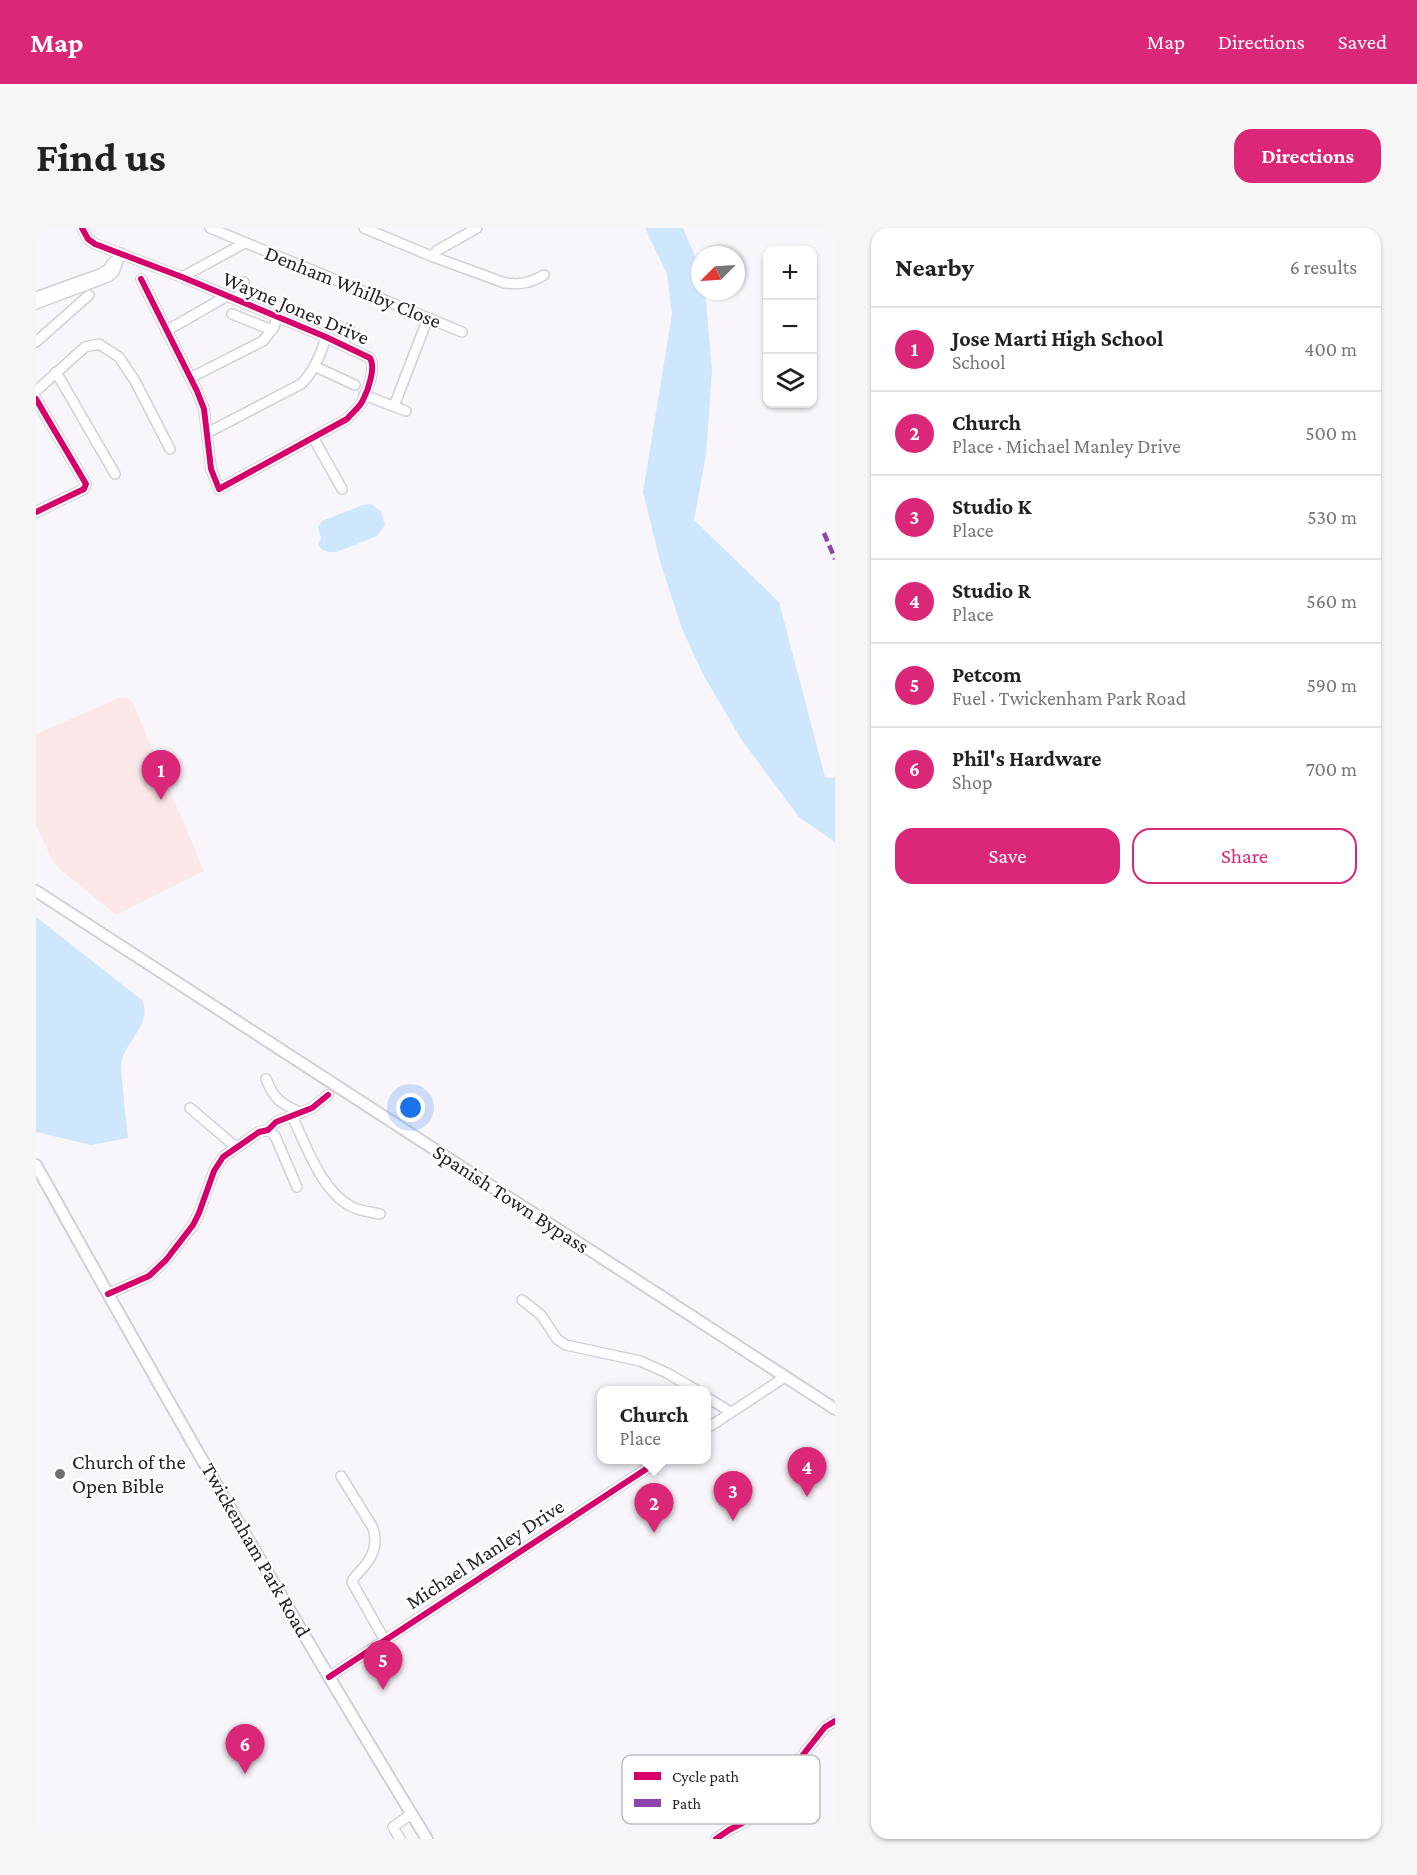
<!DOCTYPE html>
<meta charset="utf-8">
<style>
:root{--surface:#fff;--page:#f6f6f6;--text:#222;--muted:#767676;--line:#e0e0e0;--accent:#db2777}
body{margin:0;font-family:"Crimson Pro",serif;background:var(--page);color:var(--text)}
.controls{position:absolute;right:18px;top:18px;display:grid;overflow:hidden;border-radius:12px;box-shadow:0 2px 4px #0004}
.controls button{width:54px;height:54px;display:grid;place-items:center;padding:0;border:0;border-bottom:2px solid var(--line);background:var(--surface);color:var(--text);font:30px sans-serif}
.compass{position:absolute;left:655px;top:18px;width:54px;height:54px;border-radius:50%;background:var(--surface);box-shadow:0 2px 4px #0004;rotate:246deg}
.you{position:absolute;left:375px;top:880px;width:21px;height:21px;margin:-15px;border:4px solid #fff;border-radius:50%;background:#1a73e8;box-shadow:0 0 0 9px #1a73e833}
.badge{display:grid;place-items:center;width:39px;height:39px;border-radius:50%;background:var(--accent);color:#fff;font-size:20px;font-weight:700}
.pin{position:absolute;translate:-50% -50px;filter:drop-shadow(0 2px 3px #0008)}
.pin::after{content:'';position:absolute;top:32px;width:21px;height:18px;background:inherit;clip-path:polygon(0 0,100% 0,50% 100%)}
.popup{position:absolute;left:561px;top:1158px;width:114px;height:78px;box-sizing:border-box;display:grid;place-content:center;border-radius:12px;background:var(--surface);filter:drop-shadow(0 2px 4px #0005);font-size:20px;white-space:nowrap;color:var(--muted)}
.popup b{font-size:22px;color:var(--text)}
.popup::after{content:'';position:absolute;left:50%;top:100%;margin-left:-12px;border:12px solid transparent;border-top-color:var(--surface)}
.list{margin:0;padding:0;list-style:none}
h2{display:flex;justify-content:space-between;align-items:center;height:78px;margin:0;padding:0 24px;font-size:26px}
h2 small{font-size:20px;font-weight:400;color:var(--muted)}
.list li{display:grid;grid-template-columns:39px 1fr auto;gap:18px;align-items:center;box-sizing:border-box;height:84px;padding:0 24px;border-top:2px solid var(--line)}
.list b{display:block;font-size:22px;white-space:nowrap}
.list p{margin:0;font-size:20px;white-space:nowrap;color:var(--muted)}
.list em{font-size:20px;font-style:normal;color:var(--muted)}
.actions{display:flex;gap:12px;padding:18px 24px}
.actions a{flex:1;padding:14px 0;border:2px solid var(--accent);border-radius:18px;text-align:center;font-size:21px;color:var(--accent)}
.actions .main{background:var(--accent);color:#fff}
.icon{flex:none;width:33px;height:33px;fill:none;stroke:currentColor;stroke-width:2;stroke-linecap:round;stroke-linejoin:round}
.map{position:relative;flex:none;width:799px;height:1611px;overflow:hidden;border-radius:18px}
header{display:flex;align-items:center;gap:36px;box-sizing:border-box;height:84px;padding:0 30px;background:var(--accent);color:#fff}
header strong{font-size:28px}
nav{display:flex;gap:33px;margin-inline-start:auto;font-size:21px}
.intro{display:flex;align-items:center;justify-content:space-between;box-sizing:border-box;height:144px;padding:0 36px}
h1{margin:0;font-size:42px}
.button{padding:15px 27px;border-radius:18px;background:var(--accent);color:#fff;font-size:21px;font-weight:700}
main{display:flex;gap:36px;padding:0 36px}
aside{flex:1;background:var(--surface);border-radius:18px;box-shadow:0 2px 4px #0004}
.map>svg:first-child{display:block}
.green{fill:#fce8e9}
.water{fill:#cfe7fd}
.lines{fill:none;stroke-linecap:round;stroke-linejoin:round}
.minor-casing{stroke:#d3d0d5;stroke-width:12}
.major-casing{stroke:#d3d0d5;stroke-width:14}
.minor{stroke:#fefefe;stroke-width:9}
.major{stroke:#fefefe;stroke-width:10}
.quiet{stroke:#8e44ad;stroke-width:4.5;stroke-dasharray:9 4.5;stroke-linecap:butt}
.cycleway-casing{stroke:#fff;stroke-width:10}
.cycleway{stroke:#d6006c;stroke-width:6}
.poi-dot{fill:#706d72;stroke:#fff;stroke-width:2}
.labels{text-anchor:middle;stroke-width:4.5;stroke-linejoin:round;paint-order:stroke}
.street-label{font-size:21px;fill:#262328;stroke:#fff}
.poi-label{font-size:21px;fill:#262328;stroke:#fff;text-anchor:start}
.key{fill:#fff;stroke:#bebdbe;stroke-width:1.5}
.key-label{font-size:16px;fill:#262328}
</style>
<header>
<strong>Map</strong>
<nav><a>Map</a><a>Directions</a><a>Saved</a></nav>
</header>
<div class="intro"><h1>Find us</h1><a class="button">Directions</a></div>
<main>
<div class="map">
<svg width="799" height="1611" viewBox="0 0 799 1611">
<rect width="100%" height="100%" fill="#f9f6fb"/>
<!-- green -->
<path class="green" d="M83,470H90L97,475L168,643L80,687L18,636L0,597V506Z"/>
<!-- water -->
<path class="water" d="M609,0H647L664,40V63H669L676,143L670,227L658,292L743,374L789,549L799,550V614L763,589L705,511L668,448L646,401L624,333L607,264L636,86L631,46Z
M335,276L345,283L349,297L341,308L301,324H293L286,322L282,316L285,310L282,299L286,293L327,277Z
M0,689L106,772C116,795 93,810 86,831C83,840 91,896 92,910L55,917L0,904Z"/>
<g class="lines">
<!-- minor casing -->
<g class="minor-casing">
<path id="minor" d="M46,0L52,11L59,16L146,49L290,109L334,130C340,140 332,162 327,172C324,179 316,185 311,191L183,261L175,241L168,181L161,163L105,51
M174,0L426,104
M328,0L395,28L469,55C485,57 494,55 508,47
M395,28L402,22L441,0
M146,49L209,15
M0,69L64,46L72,41L78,33
M201,72L208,54
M0,76L72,49L78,44L85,25
M196,86L236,102
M130,103L191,68
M0,114L53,67
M307,116L313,100
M278,138L319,157
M20,144L79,246
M154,150L227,113L238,99L241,89
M0,163L49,119L63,116L83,129L99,153L134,221
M328,167L370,183
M0,171L50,256L48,261L0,284
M358,178L392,90
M171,205L265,156C278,144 285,126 290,109
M278,211L306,261
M230,851C239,873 245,875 265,885
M154,880L200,919
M256,888C270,917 285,963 316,979C324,983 335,984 344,986
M232,902L239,908L261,959
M72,1066L113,1048L130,1032L157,997L163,985L178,943L187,929L223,904L232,902L240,894L276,880L292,867
M486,1072L505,1087L521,1111L530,1117L604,1133L631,1145L660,1162
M670,1169L695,1184
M670,1201L749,1149
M305,1248L337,1300C344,1322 332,1335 318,1350L316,1354L348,1411
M293,1449L624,1232
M364,1611L357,1599L375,1586
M680,1611L693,1602L733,1581L745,1549L766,1528L789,1499L799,1493"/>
</g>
<!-- major casing -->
<g class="major-casing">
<path id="major" d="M0,663L799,1181
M0,937C126,1164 255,1390 391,1611"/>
</g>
<!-- minor -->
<use href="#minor" class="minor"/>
<!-- major -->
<use href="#major" class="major"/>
<!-- quiet -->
<path class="quiet" d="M788,305L799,331"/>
<!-- cycleway casing -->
<g class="cycleway-casing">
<path id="cycleway" d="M46,0L52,11L59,16L146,49L290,109L334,130C340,140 332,162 327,172C324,179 316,185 311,191L183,261L175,241L168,181L161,163L105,51
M0,171L50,256L48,261L0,284
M72,1066L113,1048L130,1032L157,997L163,985L178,943L187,929L223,904L232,902L240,894L276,880L292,867
M293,1449L624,1232
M680,1611L693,1602L733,1581L745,1549L766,1528L789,1499L799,1493"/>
</g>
<!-- cycleway -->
<use href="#cycleway" class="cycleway"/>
</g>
<!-- markers -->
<circle class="poi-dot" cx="24" cy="1246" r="6"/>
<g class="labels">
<!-- street labels -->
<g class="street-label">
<text transform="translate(317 59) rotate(22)" y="7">Denham Whilby Close</text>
<text transform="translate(260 80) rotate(23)" y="7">Wayne Jones Drive</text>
<text transform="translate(475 971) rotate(33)" y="7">Spanish Town Bypass</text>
<text transform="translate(220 1322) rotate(60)" y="7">Twickenham Park Road</text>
<text transform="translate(449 1326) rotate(-33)" y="7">Michael Manley Drive</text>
</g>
<!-- poi labels -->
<g class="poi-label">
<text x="36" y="1241">Church of the<tspan x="36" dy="24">Open Bible</tspan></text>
</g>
</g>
<!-- legend -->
<rect x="586" y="1527" width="198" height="69" rx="9" class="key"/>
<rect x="598" y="1544" width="27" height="8" fill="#d6006c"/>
<rect x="598" y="1571" width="27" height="8" fill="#8e44ad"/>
<g class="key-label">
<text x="636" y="1554">Cycle path</text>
<text x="636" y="1581">Path</text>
</g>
</svg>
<div class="controls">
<button>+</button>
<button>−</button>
<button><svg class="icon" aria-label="layers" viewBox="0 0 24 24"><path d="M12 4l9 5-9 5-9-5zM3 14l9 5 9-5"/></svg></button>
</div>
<svg class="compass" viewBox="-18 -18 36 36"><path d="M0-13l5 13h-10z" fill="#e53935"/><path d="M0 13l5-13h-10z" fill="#767676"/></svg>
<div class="you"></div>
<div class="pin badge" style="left:125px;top:572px">1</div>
<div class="pin badge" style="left:618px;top:1305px">2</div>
<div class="popup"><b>Church</b>Place</div>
<div class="pin badge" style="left:697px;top:1293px">3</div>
<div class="pin badge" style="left:771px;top:1269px">4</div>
<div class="pin badge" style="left:347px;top:1462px">5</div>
<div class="pin badge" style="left:209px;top:1546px">6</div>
</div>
<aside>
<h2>Nearby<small>6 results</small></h2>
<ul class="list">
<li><span class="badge">1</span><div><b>Jose Marti High School</b><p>School</p></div><em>400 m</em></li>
<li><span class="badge">2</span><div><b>Church</b><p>Place · Michael Manley Drive</p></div><em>500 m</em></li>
<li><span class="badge">3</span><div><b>Studio K</b><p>Place</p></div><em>530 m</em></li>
<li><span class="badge">4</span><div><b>Studio R</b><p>Place</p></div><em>560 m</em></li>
<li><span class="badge">5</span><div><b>Petcom</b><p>Fuel · Twickenham Park Road</p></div><em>590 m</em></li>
<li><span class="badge">6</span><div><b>Phil's Hardware</b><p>Shop</p></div><em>700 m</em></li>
</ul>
<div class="actions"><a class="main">Save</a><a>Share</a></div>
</aside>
</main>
